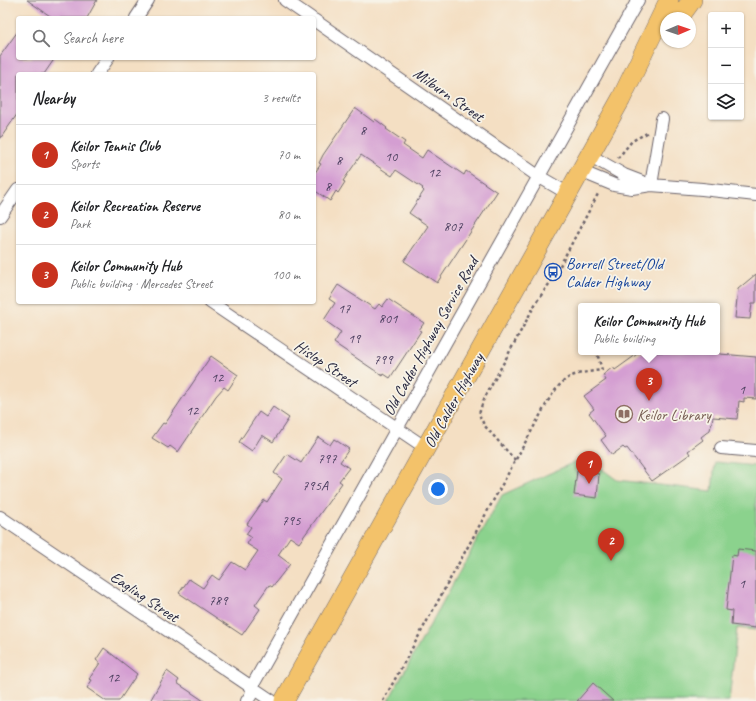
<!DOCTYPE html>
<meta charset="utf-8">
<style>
:root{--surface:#fff;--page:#f6f6f6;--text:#202124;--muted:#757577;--line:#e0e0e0;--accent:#c8321e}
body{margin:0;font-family:Caveat,sans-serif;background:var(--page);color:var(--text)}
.controls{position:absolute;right:12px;top:12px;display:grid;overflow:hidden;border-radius:4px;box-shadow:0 1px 3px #0004}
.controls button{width:36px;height:36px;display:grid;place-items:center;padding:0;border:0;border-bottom:1px solid var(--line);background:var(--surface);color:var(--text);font:20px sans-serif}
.compass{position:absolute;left:660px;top:12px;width:36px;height:36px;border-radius:50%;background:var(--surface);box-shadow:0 1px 3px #0004;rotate:88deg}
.you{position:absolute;left:438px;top:489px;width:14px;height:14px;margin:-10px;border:3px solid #fff;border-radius:50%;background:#1a73e8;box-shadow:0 0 0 6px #1a73e833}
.badge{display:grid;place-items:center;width:26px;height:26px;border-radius:50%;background:var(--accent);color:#fff;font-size:13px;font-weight:700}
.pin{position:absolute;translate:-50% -33px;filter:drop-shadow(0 1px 2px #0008)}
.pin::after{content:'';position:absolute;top:21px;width:14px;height:12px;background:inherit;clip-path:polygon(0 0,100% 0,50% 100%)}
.popup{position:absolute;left:578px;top:303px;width:142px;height:52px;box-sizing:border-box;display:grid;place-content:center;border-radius:4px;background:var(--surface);filter:drop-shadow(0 1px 3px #0005);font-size:13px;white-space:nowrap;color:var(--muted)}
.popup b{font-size:15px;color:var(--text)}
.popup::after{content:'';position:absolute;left:50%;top:100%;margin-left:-8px;border:8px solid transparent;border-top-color:var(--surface)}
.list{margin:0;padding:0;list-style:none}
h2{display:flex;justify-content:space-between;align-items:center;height:52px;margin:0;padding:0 16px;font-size:17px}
h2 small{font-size:13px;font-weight:400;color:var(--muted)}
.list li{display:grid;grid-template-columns:26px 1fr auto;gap:12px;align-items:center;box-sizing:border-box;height:60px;padding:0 16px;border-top:1px solid var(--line)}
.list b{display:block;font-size:15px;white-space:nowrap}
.list p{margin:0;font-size:13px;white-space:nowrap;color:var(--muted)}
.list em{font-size:13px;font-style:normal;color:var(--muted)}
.icon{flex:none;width:22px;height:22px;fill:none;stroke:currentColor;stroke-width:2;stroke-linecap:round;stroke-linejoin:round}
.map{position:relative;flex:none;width:756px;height:701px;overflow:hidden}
.search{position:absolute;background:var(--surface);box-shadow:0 1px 3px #0004;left:16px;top:16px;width:300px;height:44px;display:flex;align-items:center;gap:10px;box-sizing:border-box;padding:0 14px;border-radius:4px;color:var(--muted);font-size:15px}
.panel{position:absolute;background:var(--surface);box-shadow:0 1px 3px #0004;left:16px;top:72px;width:300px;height:232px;border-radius:4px}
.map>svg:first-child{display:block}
.green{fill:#8bd28d;stroke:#567a64}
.building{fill:#d49ed2}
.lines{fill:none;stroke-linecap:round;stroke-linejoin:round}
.street-casing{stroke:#6c646b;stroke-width:14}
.primary-casing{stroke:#6c646b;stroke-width:20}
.path{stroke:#6c646b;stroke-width:2.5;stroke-dasharray:3 3;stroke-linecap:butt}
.street{stroke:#fff;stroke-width:12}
.primary{stroke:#f3c26a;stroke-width:19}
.labels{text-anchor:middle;stroke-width:3.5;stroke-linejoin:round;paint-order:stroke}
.number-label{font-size:14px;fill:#4e4161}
.street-label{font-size:16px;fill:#22223b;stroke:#f7f3e8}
.transit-label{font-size:16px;fill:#164399;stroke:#f7f3e8;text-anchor:start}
.education-label{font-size:16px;fill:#785e54;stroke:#f7f3e8;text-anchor:start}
</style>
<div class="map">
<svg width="756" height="701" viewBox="0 0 756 701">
<rect width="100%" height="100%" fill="#f7f3e8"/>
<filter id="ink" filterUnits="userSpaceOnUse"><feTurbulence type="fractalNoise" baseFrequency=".025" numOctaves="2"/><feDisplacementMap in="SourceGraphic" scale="8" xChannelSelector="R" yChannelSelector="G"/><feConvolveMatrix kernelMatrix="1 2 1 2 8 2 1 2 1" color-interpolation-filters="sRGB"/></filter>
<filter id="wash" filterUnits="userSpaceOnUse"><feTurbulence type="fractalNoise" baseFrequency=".012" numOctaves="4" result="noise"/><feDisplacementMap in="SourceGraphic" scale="16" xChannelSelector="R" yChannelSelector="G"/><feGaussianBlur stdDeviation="0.9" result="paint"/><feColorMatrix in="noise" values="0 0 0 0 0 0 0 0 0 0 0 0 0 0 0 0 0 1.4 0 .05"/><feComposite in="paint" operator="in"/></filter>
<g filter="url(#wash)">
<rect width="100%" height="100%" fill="#f4dfc3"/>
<!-- green -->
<path class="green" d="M579,460L598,466L617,480L712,491L715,462L756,466V630L737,628L729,701H388L502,495Z"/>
<g id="blocks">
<!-- building -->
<path class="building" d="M27,0H97L87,18H53Z
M18,31V58H55L44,74H18V113L0,139V56Z
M355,108L374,122L375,119L387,128L386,129L405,142L403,145L422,158L427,150L464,175L466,171L497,192L437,283L404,261L428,226L409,213L424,191L422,189L423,188L396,170L392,176L361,155L343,181L345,182L338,193L336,191L330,201L314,190V174L321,164L319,163L323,155Z
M756,274V303H752L750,319L735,318L738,289Z
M338,285L375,309L379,304L382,307L388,299L424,323L419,330L421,331L390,378L384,374L383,376L334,343L341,332L324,320L335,303L329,299Z
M640,352H718L720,354L756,357V399L744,398V402L739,401L737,419L713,417L710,430L701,437L703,440L688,451L690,454L652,481L627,448L625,449L623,447L612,455L601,440L606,436L589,413L594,409L584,396L606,380L603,375L613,367L615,370Z
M211,356L238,375L228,390L224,387L216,396L178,452L170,446L168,448L152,438L163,423L165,424Z
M273,407L289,418L273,442L262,435L252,451L239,442L259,412L266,417Z
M318,437L330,445L334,439L349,449L340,462L349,468L339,481L342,483L299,543L290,537L278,555L290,564L272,587L269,585L255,605L260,609L242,635L179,593L189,579L203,588L212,575L219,580L232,562L245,570L258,551L247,544L251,537L246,534L251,527L247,524L264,500L267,502L282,479L274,473L287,454L301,463Z
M577,471L599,474L597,498L574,495Z
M738,549L756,551V628L731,625L732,611L726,610L732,555L737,556Z
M104,648L137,674L119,701H106L87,688L92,680L89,679L100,663L96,660Z
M167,671L179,680L177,683L204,701H150Z
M593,683L613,701H577Z"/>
</g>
</g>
<g filter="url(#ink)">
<use href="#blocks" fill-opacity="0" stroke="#6c646b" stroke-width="1"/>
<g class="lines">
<!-- street casing -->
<g class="street-casing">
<path id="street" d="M285,0L311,18
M136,18L148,0
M314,20L538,176L567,193
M97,74L108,58
M589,155L624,175L650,185
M580,171L614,185L632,188L651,185L702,189L756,195
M651,185L662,119
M0,216L18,190
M210,302L426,448
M721,448L756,451
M0,517L272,701
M251,688L638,0
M247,701L254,690"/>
</g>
<!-- primary casing -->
<g class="primary-casing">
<path id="primary" d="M679,18L692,0
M284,701L621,99L669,0"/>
</g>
<!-- path -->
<path class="path" d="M618,158L632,141L647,133
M515,460L484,425L479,414L483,401L537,301L554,277L599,192
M383,701L548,401C565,374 572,374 602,370L597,353"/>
<!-- street -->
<use href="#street" class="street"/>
<!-- primary -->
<use href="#primary" class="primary"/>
</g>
</g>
<!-- icons -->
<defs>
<g id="bus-ring" transform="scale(0.9)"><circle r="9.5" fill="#f7f3e8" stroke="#1a4fb4" stroke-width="1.5"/><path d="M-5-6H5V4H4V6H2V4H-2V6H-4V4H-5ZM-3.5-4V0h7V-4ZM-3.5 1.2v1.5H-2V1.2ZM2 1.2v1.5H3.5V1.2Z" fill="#1a4fb4"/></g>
<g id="library-ring" transform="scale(0.9)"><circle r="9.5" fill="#f7f3e8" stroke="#8d6e63" stroke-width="1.5"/><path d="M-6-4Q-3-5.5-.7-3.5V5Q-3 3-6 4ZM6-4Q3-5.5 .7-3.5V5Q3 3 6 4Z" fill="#8d6e63"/></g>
</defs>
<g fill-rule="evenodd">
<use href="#bus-ring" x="553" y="272"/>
<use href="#library-ring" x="624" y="414"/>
</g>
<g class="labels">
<!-- number labels -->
<g class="number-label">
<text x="363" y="135">8</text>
<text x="391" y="161">10</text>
<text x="339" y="165">8</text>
<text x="434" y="177">12</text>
<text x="328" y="191">8</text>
<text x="453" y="231">807</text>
<text x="344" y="313">17</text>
<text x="388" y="323">801</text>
<text x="354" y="343">19</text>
<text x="383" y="364">799</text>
<text x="217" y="382">12</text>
<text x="742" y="394">1</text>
<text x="192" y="415">12</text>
<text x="327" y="463">797</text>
<text x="315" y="490">795A</text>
<text x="291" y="525">795</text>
<text x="742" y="588">1</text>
<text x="218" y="605">789</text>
<text x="113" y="682">12</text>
</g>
<!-- street labels -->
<g class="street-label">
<text transform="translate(449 94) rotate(35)" y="6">Milburn Street</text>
<text transform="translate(430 336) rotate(-61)" y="6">Old Calder Highway Service Road</text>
<text transform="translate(326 363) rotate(34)" y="6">Hislop Street</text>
<text transform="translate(453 400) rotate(-61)" y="6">Old Calder Highway</text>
<text transform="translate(145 596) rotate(34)" y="6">Eagling Street</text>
</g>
<!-- transit labels -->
<g class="transit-label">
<text x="566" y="269">Borrell Street/Old<tspan x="566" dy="18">Calder Highway</tspan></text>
</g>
<!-- education labels -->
<g class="education-label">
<text x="637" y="420">Keilor Library</text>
</g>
</g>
</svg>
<div class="controls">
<button>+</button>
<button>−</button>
<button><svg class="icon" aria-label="layers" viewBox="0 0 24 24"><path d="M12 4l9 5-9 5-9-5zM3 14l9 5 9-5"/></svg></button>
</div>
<svg class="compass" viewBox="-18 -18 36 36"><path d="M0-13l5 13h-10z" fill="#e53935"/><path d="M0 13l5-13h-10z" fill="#757577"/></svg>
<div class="you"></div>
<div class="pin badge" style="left:589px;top:484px">1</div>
<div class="pin badge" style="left:611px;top:561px">2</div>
<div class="pin badge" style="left:649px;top:401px">3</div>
<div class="popup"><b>Keilor Community Hub</b>Public building</div>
<div class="search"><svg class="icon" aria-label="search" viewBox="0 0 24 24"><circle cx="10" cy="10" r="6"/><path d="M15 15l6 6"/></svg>Search here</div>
<section class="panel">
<h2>Nearby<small>3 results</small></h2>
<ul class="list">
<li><span class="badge">1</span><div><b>Keilor Tennis Club</b><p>Sports</p></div><em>70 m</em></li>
<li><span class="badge">2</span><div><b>Keilor Recreation Reserve</b><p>Park</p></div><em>80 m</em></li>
<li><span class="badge">3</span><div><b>Keilor Community Hub</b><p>Public building · Mercedes Street</p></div><em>100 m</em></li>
</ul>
</section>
</div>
